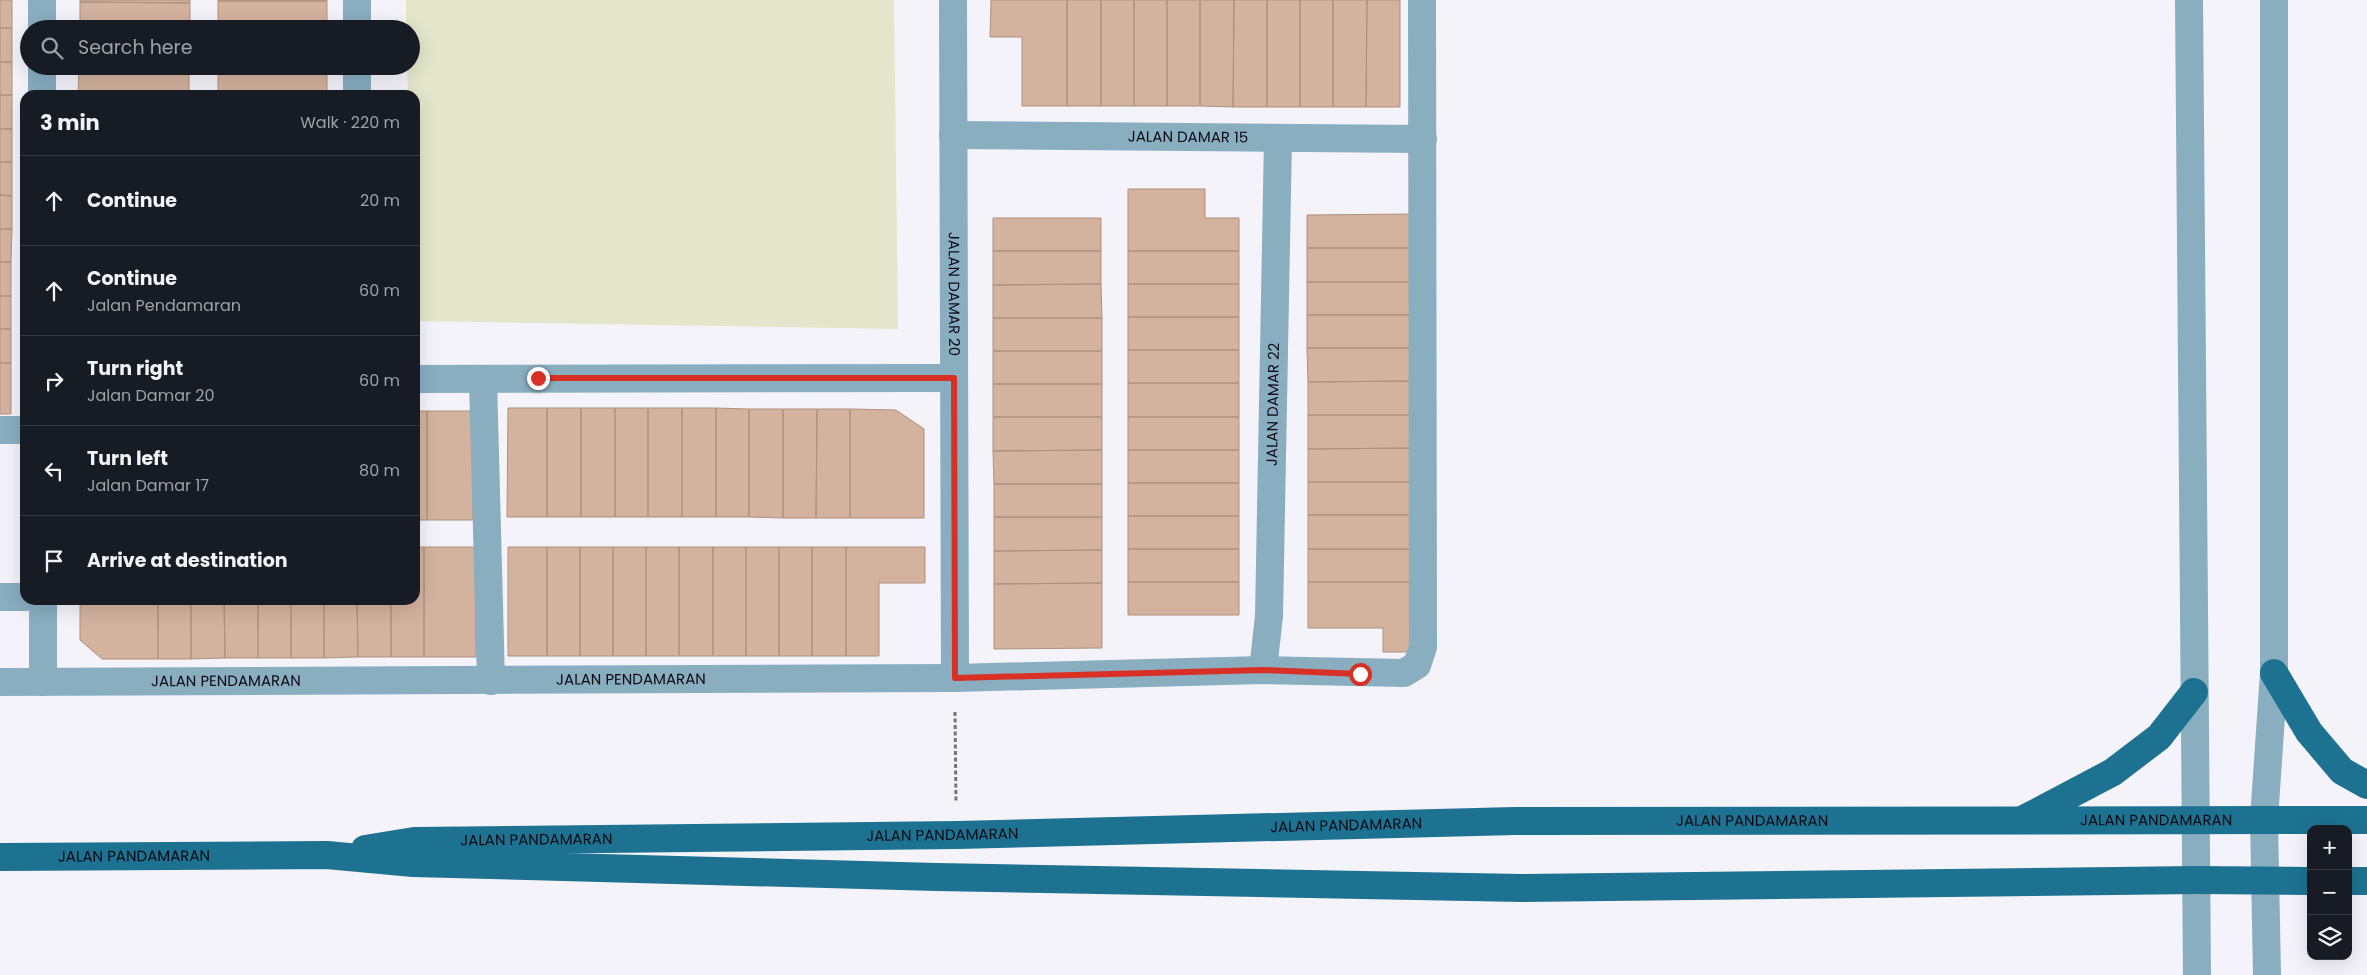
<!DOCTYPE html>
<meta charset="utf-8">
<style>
:root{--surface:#171b24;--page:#20242c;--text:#f1f3f6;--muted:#9ea1a6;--line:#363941}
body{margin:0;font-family:Poppins,sans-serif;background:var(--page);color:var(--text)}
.controls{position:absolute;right:15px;bottom:15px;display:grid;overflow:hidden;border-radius:10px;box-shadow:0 5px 20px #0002}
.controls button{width:45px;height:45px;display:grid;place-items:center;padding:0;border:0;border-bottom:1px solid var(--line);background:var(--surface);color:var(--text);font:25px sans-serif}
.stop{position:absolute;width:15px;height:15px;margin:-11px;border:4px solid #d93025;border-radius:50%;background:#fff}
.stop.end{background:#d93025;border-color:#fff;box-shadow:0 1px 5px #0008}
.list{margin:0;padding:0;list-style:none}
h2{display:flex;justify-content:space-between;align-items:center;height:65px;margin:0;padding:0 20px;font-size:21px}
h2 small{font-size:16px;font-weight:400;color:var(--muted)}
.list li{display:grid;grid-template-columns:32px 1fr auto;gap:15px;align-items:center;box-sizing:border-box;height:90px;padding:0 20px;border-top:1px solid var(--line)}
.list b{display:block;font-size:19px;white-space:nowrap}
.list p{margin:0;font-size:16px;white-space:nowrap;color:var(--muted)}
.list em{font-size:16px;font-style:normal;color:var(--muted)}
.icon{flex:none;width:28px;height:28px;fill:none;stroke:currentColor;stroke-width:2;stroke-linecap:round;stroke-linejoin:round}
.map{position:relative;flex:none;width:2367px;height:975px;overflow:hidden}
.search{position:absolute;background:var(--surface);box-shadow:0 5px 20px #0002;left:20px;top:20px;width:400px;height:55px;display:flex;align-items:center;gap:12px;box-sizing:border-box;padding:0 18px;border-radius:28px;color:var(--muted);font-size:19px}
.panel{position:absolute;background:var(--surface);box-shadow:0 5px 20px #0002;left:20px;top:90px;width:400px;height:515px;border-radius:15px}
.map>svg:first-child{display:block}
.green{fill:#e3e6ca}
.building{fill:#d3b29e;stroke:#ae917f}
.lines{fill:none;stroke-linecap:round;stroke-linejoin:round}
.path{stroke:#75737c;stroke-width:3;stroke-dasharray:4 2.5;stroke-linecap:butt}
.minor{stroke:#88aec0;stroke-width:28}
.major{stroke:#1d7291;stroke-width:28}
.route{stroke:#d93025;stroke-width:6}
.labels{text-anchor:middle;stroke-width:4;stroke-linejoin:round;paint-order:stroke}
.street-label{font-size:15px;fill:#0c0a14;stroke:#fff}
</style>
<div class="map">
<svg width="2367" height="975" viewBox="0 0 2367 975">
<rect width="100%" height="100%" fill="#f4f3fa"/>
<!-- green -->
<path class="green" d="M406,0H894L898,329L415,321V95H408L407,66H411V29H406Z"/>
<!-- building -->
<path class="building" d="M0,0H12V28H0Z
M80,0H190V3L80,2Z
M218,0H327V1H218Z
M991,0H1067V106H1022V37H990Z
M1067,0H1101V106H1067Z
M1101,0H1134V106H1101Z
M1134,0H1167V106H1134Z
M1167,0H1200V106H1167Z
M1200,0H1234L1233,107L1200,106Z
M1234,0H1267V107H1233Z
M1267,0H1300V107H1267Z
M1300,0H1333V107H1300Z
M1333,0H1367L1366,107H1333Z
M1367,0H1400V107H1366Z
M218,1H327V29H218Z
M80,2L190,3V29H80Z
M0,28H12V62H0Z
M0,62H12V95H0Z
M79,66H189V69L79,68Z
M218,66H322L218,67Z
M327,66V95H218V67Z
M79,68L189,69V95H78Z
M0,95H12V129H0Z
M0,129H12V162H0Z
M0,162H12V196L0,195Z
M1128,189H1205V218H1239V251H1128Z
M0,195L12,196V229H0Z
M1412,214V248H1307V215Z
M993,218H1101V251H993Z
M0,229H12L11,262H0Z
M1307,248H1412V282H1307Z
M993,251H1101V284L993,285Z
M1128,251H1239V284H1128Z
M0,262H11V296H0Z
M1307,282H1412V315H1307Z
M1101,284L1102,318H993V285Z
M1128,284H1239V317H1128Z
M0,296H11V329H0Z
M1307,315H1412V348H1307Z
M1128,317H1239V350H1128Z
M993,318H1102V351H993Z
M0,329H11V363H0Z
M1307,348H1412V381L1308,382Z
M1128,350H1239V383H1128Z
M993,351H1102V384H993Z
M0,363H11V414H0Z
M1412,381L1413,415H1308V382Z
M1128,383H1239V417H1128Z
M993,384H1102V417H993Z
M508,408H547V517H507Z
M547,408H581V517H547Z
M581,408H615V517H581Z
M615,408H648V517H615Z
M648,408H682V517H648Z
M682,408H716V517H682Z
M716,408L749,409V517H716Z
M749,409H783V518L749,517Z
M783,409H817L816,518H783Z
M817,409H850V518H816Z
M850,409L896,410L924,429V518H850Z
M415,411H427V520H415Z
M427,411H473V520H427Z
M1308,415H1413V448L1308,449Z
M993,417H1102V450L993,451Z
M1128,417H1239V450H1128Z
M1413,448V482H1308V449Z
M1102,450V484H994L993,451Z
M1128,450H1239V483H1128Z
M1308,482H1413V515H1308Z
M1128,483H1239V516H1128Z
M994,484H1102V517H994Z
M1308,515H1413V549H1308Z
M1128,516H1239V549H1128Z
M994,517H1102V550L994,551Z
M415,547H424V657H391V600H415Z
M424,547H475L476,657H424Z
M508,547H547V656H508Z
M547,547H580V656H547Z
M580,547H613V656H580Z
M613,547H646V656H613Z
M646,547H679V656H646Z
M679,547H713V656H679Z
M713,547H746V656H713Z
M746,547H779V656H746Z
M779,547H812V656H779Z
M812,547H846V656H812Z
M846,547H925V583H879V656H846Z
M1128,549H1239V582H1128Z
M1308,549H1413V582H1308Z
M1102,550V583L994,584V551Z
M1128,582H1239V615H1128Z
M1308,582H1413V652H1383V628H1308Z
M1102,583V648L994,649V584Z
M80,600H158V659H102L80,640Z
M158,600H191V659H158Z
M191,600H224L225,658L191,659Z
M224,600H258V658H225Z
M258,600H291V658H258Z
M291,600H324V658H291Z
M324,600H357L358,657L324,658Z
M357,600H391V657H358Z"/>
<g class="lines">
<!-- path -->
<path class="path" d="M955,712L956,803"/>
<!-- minor -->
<g class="minor">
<path d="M42,0V29"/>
<path d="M357,0V29"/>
<path id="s1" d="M953,0L955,678"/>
<path d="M2189,0L2197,975"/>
<path d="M42,66V95"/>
<path d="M357,66V95"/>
<path id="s2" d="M953,135L1423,139"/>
<path d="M415,379L954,378"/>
<path d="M483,379L491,681"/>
<path d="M0,430H25"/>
<path d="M0,597H25"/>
<path d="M43,600V682"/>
<path id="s3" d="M1263,670L1269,616L1278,138"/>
<path id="s4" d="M0,682L955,678L1263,670L1404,673L1417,665L1423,647L1422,0"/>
<path d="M2267,975L2264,819L2274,673V0"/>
</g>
<!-- major -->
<g class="major">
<path d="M2274,673L2309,732L2342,771L2367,785"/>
<path d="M2024,819L2113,772L2159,737L2194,692"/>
<path id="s5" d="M365,849L414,841L957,835L1515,821L2367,820"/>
<path id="s6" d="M0,857L327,855L413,863L937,877L1521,888L2197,880L2311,881"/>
<path d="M2348,881H2367"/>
</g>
</g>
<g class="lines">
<!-- route -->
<path class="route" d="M538,378H954L955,678L1263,670L1360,674"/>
</g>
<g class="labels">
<!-- street labels -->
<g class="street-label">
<text dy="5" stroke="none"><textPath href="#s2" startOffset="235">JALAN DAMAR 15</textPath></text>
<text dy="5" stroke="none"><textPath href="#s1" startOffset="294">JALAN DAMAR 20</textPath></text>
<text dy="5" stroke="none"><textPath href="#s3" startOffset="266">JALAN DAMAR 22</textPath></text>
<text dy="5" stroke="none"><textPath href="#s4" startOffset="631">JALAN PENDAMARAN</textPath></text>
<text dy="5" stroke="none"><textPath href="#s4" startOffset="226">JALAN PENDAMARAN</textPath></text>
<text dy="5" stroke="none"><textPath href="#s5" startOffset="1792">JALAN PANDAMARAN</textPath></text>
<text dy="5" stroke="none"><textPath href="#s5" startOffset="1388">JALAN PANDAMARAN</textPath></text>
<text dy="5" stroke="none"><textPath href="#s5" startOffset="982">JALAN PANDAMARAN</textPath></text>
<text dy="5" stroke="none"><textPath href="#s5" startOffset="578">JALAN PANDAMARAN</textPath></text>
<text dy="5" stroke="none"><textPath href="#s5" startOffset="172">JALAN PANDAMARAN</textPath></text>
<text dy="5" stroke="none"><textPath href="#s6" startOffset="134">JALAN PANDAMARAN</textPath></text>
</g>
</g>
</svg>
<div class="controls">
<button>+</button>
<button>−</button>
<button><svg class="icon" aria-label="layers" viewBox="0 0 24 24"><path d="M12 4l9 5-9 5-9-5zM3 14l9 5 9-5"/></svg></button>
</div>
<div class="stop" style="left:1360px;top:674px"></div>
<div class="stop end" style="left:538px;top:378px"></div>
<div class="search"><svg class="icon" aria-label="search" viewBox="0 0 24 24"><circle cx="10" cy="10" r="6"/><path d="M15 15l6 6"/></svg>Search here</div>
<section class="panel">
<h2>3 min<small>Walk · 220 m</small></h2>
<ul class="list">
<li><svg class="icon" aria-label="ahead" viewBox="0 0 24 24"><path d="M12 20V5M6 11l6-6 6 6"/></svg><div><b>Continue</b></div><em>20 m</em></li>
<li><svg class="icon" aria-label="ahead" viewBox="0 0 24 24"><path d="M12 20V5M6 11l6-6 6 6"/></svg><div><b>Continue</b><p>Jalan Pendamaran</p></div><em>60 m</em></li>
<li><svg class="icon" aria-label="right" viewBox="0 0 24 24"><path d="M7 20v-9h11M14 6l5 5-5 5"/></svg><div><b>Turn right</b><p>Jalan Damar 20</p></div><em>60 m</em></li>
<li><svg class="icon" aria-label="left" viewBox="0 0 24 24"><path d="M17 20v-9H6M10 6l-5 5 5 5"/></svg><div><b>Turn left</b><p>Jalan Damar 17</p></div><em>80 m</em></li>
<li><svg class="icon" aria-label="arrive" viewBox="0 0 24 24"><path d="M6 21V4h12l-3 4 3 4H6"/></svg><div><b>Arrive at destination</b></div></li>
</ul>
</section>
</div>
